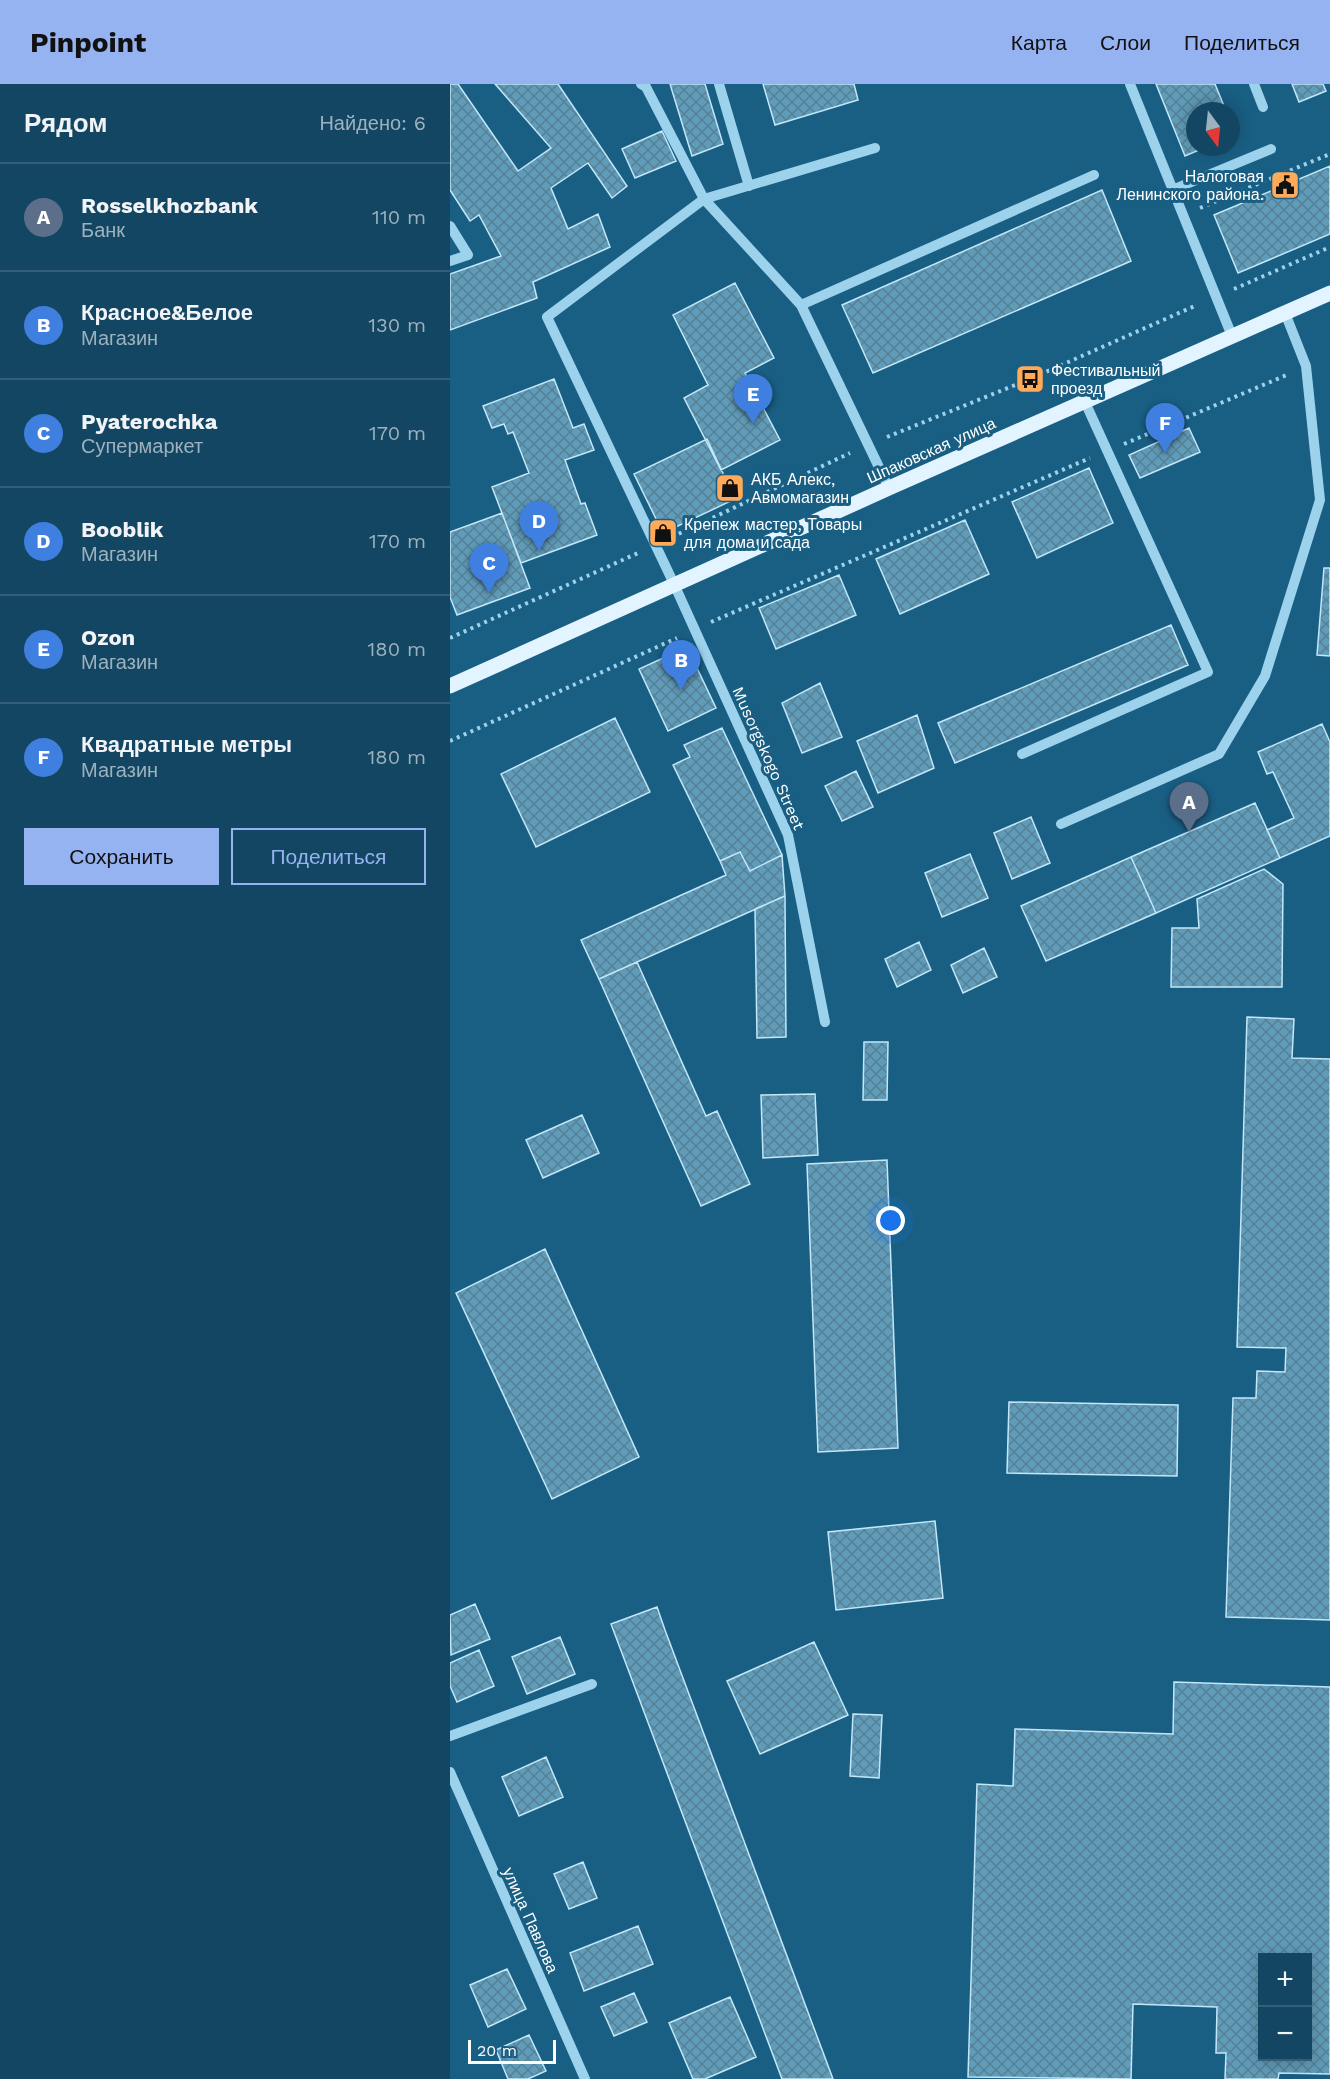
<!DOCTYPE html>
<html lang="ru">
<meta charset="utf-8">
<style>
:root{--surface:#134662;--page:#20506b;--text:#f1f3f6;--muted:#9db1be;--line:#325e77;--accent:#95b2f1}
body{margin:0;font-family:"Work Sans",sans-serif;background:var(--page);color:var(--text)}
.controls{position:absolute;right:18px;bottom:18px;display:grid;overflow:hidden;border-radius:0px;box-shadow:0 3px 15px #0003}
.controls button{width:54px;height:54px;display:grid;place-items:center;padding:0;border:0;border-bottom:2px solid var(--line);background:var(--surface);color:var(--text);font:30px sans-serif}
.compass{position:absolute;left:736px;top:18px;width:54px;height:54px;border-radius:50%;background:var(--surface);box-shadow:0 3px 15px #0003;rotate:165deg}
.scale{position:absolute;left:18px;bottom:15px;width:88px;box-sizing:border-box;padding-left:6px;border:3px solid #fff;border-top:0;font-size:16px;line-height:21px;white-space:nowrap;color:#fff;-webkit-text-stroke:4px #195e83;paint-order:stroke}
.you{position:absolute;left:441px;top:1137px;width:21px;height:21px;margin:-15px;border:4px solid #fff;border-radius:50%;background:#1a73e8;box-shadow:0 0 0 9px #1a73e833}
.badge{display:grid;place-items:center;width:39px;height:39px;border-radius:50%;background:var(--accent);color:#fff;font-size:20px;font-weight:700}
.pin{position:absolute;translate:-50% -50px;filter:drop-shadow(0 2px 3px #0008)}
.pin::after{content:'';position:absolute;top:32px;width:21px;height:18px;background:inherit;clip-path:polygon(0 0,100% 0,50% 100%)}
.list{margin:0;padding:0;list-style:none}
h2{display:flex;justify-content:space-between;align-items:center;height:78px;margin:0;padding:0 24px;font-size:26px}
h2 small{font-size:20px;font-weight:400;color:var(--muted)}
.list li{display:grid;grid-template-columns:39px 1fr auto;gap:18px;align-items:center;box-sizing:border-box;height:108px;padding:0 24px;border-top:2px solid var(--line)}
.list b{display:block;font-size:22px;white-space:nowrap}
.list p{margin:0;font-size:20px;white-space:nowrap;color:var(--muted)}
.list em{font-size:20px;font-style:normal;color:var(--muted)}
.actions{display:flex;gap:12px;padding:18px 24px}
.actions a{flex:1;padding:14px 0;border:2px solid var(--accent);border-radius:0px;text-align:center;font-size:21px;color:var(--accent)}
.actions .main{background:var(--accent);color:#111}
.map{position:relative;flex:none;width:880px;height:1995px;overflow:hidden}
header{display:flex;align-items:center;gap:36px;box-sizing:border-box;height:84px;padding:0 30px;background:var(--accent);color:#111}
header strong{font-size:28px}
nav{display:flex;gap:33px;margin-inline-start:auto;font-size:21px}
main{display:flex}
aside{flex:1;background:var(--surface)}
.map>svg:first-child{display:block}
.building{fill:url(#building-cross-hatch);stroke:#c2e7f9;stroke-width:1.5;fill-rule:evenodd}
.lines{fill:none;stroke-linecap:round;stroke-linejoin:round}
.path{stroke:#9dd2ec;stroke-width:4;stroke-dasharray:3 4.5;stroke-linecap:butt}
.minor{stroke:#9dd2ec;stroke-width:10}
.major{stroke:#e2f4ff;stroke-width:15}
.labels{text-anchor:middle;stroke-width:6;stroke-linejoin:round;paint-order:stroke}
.poi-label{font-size:16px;fill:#fff;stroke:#195e83;text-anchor:start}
.street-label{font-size:16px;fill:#fff;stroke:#195e83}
</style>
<header>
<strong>Pinpoint</strong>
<nav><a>Карта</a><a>Слои</a><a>Поделиться</a></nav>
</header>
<main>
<aside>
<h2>Рядом<small>Найдено: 6</small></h2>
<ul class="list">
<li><span class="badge" style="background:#5c6f8a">A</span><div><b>Rosselkhozbank</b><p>Банк</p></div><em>110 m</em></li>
<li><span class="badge" style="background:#3f7fe0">B</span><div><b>Красное&amp;Белое</b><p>Магазин</p></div><em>130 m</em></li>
<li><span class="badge" style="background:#3f7fe0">C</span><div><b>Pyaterochka</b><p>Супермаркет</p></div><em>170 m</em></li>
<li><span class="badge" style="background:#3f7fe0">D</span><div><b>Booblik</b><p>Магазин</p></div><em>170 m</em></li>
<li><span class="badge" style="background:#3f7fe0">E</span><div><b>Ozon</b><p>Магазин</p></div><em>180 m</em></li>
<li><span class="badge" style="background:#3f7fe0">F</span><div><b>Квадратные метры</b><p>Магазин</p></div><em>180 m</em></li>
</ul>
<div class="actions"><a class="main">Сохранить</a><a>Поделиться</a></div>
</aside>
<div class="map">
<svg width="880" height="1995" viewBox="0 0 880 1995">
<defs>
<pattern id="building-cross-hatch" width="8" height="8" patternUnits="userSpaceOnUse" patternTransform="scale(1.5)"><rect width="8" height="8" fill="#5f9cba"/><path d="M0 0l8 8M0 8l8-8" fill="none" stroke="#588094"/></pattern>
</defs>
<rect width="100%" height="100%" fill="#195e83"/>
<!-- building -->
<path class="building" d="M0,0H8L68,87L101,64L45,0H108L177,102L162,114L138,79L101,104L118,145L148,130L160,163L83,198L87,214L0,246V190L51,172L29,131L20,137L0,106Z
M220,0H255L273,60L242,72Z
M313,0H404L408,16L325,41Z
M706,0H765L776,27H745V63H756L735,72Z
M842,0H873L876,7L849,18Z
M212,47L226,77L185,94L172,65Z
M880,82V150L788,189L764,131Z
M652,106L681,177L423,289L392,221Z
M285,199L324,274L295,289L330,356L271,386L234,314L258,301L223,231Z
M104,295L123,344L134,340L144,366L115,376L131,420L135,419L147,451L71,479L42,403L79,389L63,348L58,350L54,340L42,344L33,322Z
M739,344L750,368L690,394L679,371Z
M257,355L285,415L213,449L184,390Z
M639,384L663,439L587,474L562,418Z
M52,429L80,504L7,531L0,513V448Z
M515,436L539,490L450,530L426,475Z
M874,484H880V572L867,571Z
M389,491L406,531L326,565L309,524Z
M721,541L738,581L505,679L488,639Z
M237,563L266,624L218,647L189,585Z
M370,599L392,653L352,669L332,619Z
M467,631L484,684L428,709L407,657Z
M165,634L200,708L86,763L51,690Z
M872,640L880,658V752L830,774L817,746L844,734L823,688L817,690L808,668Z
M272,644L332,771L300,787L290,768L270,777L223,681L240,673L234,661Z
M406,687L423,723L392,737L375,702Z
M805,719L830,774L706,829L681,773Z
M581,733L600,779L562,795L544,749Z
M290,768L300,787L332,771L335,812L149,895L131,856L276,791L270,777Z
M520,770L538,814L492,833L475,789Z
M681,773L706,829L596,877L571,822Z
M814,785L833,800L832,903H721L722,844H749L747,815Z
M335,812L336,953L307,954L305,825Z
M469,858L481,886L447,903L435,875Z
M534,864L547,893L513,909L501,881Z
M187,878L256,1032L267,1027L300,1100L251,1122L149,895Z
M797,933L844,935L842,974L880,975V1536L776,1533L783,1314H806L807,1287L835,1288L836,1264L787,1263Z
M414,958H438L437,1016H413Z
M365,1010L368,1071L313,1074L311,1011Z
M132,1031L149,1069L93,1094L76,1056Z
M437,1076L448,1364L368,1368L357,1080Z
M95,1165L189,1373L102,1415L6,1209Z
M559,1318L728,1321L727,1392L557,1389Z
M485,1437L493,1514L386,1526L378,1448Z
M25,1520L40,1555L1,1571L0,1531Z
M207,1523L215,1546L383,1995H332L161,1540Z
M110,1553L125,1590L77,1610L62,1573Z
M364,1558L398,1631L310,1670L277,1597Z
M29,1566L44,1602L7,1618L0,1602V1579Z
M724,1598L880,1603V1990L829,1989L828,1995H775L776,1969H766L767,1923L683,1920L681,1995L518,1993L527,1700L563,1702L565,1645L723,1650ZM812,1874H858V1972H812Z
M403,1630L432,1631L429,1694L400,1692Z
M96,1673L113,1713L69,1732L52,1693Z
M133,1778L147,1814L119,1825L104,1790Z
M188,1842L203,1880L134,1907L120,1869Z
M57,1885L76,1925L38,1943L20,1901Z
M184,1909L197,1938L164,1952L151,1923Z
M280,1913L306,1973L255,1995H243L219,1939Z
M79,1951L96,1987L78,1995H58L46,1966Z"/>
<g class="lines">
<!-- path -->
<path class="path" d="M750,124L880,70
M784,205L880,163
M437,353L580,295L747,221
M674,360L839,290
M222,453L400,369
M261,538L640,374
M0,554L188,469
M0,657L227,554"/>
<!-- minor -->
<path class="minor" d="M191,0L196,3L254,115L351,221L439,404
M269,0L299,102
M680,0L782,252
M804,0L813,23
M722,106L821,65
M0,142L18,171L0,177
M351,221L644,91
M572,670L758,588L635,318
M611,740L769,670L815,592L870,416L856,282L835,229
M375,938L338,751L224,500L97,233L254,115L425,64
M0,1652L142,1600
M0,1688L135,1995"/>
<!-- major -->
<path class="major" d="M0,602L439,404L880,209"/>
</g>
<!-- icons -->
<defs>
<g id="civic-square" transform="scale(1.5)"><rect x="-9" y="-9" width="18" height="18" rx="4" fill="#ffaa58" stroke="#195e83"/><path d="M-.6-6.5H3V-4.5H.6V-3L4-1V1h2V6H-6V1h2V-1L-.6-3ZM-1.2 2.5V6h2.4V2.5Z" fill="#111"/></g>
<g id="bus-square" transform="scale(1.5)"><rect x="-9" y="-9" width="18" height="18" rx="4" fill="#ffaa58" stroke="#195e83"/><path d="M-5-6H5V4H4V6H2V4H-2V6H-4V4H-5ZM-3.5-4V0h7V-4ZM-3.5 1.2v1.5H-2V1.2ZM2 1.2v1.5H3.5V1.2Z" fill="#111"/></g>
<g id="shop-square" transform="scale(1.5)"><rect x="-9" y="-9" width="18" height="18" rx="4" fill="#ffaa58" stroke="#195e83"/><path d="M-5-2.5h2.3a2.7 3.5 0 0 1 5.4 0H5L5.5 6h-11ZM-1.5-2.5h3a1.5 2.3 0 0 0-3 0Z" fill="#111"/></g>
</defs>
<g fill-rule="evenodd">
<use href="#civic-square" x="835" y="101"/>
<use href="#bus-square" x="580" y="295"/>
<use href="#shop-square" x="280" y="404"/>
<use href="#shop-square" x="213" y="449"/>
</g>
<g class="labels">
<!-- poi labels -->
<g class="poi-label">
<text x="814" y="98" text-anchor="end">Налоговая<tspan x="814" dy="18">Ленинского района.</tspan></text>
<text x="601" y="292">Фестивальный<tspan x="601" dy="18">проезд</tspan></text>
<text x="301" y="401">АКБ Алекс,<tspan x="301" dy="18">Авмомагазин</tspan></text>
<text x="234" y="446">Крепеж мастер, Товары<tspan x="234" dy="18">для дома и сада</tspan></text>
</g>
<!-- street labels -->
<g class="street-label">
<text transform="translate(481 366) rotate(-24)" y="6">Шпаковская улица</text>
<text transform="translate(319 674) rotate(66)" y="6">Musorgskogo Street</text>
<text transform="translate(81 1836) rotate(66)" y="6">улица Павлова</text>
</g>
</g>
</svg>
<div class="controls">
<button>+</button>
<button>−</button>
</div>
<svg class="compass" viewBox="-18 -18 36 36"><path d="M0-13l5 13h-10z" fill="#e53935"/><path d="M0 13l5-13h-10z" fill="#9db1be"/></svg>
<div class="scale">20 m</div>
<div class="you"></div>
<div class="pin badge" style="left:739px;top:748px;background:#5c6f8a">A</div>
<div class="pin badge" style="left:231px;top:606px;background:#3f7fe0">B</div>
<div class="pin badge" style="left:39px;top:509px;background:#3f7fe0">C</div>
<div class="pin badge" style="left:89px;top:467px;background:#3f7fe0">D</div>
<div class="pin badge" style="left:303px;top:340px;background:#3f7fe0">E</div>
<div class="pin badge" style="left:715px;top:369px;background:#3f7fe0">F</div>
</div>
</main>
